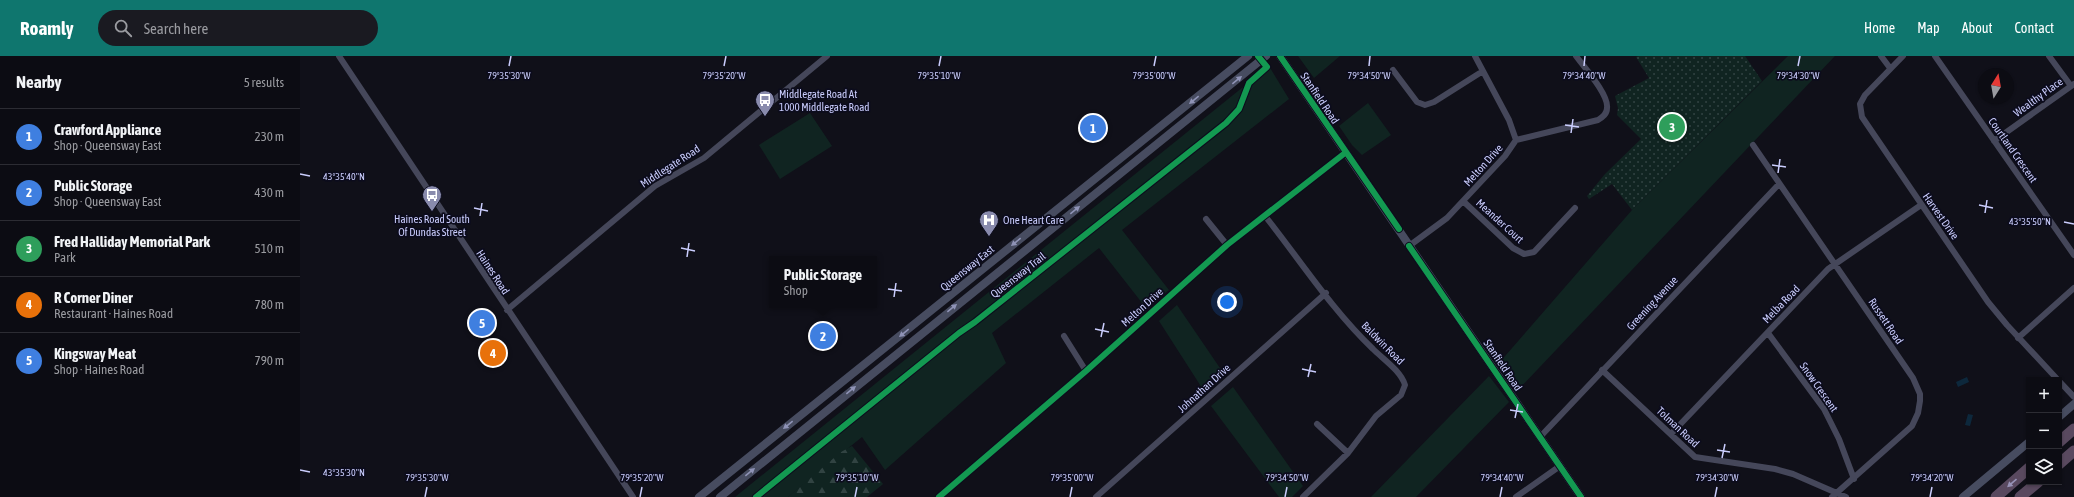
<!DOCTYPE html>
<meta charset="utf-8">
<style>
:root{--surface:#0c0c13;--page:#1a1a21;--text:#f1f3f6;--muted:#9a9ba0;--line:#2c2c33;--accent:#0f766e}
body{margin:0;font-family:"Asap Condensed",sans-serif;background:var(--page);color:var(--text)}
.controls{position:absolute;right:12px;bottom:12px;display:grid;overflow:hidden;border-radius:0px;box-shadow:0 1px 3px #0004}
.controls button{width:36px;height:36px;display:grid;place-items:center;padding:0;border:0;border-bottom:1px solid var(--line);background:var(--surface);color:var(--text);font:20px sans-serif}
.compass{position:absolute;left:1678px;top:12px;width:36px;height:36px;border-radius:50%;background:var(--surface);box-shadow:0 1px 3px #0004;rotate:11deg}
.you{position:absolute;left:927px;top:246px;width:14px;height:14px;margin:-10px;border:3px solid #fff;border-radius:50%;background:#1a73e8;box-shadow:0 0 0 6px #1a73e833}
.badge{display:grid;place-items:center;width:26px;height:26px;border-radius:50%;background:var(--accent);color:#fff;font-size:13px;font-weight:700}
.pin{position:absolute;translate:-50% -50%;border:2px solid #fff;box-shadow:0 1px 4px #0006}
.popup{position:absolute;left:469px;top:200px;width:108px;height:52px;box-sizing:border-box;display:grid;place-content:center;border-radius:0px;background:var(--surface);filter:drop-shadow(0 1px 3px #0005);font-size:13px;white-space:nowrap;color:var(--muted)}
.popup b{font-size:15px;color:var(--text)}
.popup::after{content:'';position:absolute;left:50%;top:100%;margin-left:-8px;border:8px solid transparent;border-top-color:var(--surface)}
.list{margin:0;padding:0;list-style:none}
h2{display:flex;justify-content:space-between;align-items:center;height:52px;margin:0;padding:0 16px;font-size:17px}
h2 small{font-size:13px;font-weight:400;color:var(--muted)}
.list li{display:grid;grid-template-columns:26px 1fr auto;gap:12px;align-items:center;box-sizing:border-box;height:56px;padding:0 16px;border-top:1px solid var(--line)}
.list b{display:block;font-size:15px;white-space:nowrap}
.list p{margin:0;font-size:13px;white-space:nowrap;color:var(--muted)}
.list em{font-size:13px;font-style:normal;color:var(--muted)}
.icon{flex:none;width:22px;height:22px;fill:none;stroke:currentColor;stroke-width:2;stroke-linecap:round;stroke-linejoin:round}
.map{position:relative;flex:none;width:1774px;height:441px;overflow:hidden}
header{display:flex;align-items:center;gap:24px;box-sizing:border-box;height:56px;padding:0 20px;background:var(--accent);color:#fff}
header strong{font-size:19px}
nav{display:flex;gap:22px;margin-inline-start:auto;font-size:14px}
.search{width:280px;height:36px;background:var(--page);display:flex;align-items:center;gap:10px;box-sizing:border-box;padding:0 14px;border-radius:22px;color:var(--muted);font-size:15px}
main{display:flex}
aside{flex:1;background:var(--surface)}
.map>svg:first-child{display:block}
.green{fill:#102421}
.forest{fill:url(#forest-firs)}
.park{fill:url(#park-dots)}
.water{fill:#0d283c}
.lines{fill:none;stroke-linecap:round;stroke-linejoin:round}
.street{stroke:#45475a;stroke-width:6}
.secondary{stroke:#474c60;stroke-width:8}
.highway{stroke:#59495f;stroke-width:11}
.cycleway-casing{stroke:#0c0c1d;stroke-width:8}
.cycleway{stroke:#139951;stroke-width:6}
.oneway{fill:#8f93b6}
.oneway2{fill:#9792b6}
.ticks{fill:none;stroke:#cacdfd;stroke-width:1.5}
.labels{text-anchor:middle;stroke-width:3.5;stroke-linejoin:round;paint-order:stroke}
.poi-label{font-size:11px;fill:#cacdfd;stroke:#0c0c1d;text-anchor:start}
.street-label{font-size:11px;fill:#cacdfd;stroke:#0c0c1d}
.ticks-label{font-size:10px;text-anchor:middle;fill:#cacdfd;stroke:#0c0c1d;stroke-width:3.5;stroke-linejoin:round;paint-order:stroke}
</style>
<header>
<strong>Roamly</strong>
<div class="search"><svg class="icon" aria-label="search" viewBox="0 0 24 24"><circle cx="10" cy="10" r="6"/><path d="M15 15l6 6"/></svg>Search here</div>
<nav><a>Home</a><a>Map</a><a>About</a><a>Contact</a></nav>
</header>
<main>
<aside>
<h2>Nearby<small>5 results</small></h2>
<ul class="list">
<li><span class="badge" style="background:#3f7fe0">1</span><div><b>Crawford Appliance</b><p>Shop · Queensway East</p></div><em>230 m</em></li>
<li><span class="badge" style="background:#3f7fe0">2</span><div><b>Public Storage</b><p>Shop · Queensway East</p></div><em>430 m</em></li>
<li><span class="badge" style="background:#2e9e5b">3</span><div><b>Fred Halliday Memorial Park</b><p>Park</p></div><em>510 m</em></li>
<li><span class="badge" style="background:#e8710a">4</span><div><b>R Corner Diner</b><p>Restaurant · Haines Road</p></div><em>780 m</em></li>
<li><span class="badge" style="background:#3f7fe0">5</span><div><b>Kingsway Meat</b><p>Shop · Haines Road</p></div><em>790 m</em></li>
</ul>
</aside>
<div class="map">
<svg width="1774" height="441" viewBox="0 0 1774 441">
<defs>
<pattern id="forest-firs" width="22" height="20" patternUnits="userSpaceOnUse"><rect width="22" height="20" fill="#102421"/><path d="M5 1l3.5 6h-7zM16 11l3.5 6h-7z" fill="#314342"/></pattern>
<pattern id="park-dots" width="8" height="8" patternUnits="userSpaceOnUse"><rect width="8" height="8" fill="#102421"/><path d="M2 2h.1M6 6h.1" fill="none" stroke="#314342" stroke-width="1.8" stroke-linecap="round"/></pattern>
</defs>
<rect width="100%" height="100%" fill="#101019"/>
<!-- green -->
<path class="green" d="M998,0H1040L1014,22Z
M1488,0H1535L1217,335L1199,307L1332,154Z
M969,10L989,43L822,174L869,234L846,252L799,192L692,277L706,307L585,414L562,381L488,441H435Z
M1068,47L1091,79L1062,99L1052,89L1039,70Z
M510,57L532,90L480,123L459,89Z
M877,249L922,315L902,332L859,265Z
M1189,320L1209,346L1116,441H1071Z
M933,331L1003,430L992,441H979L911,350Z"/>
<!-- forest -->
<path class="forest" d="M552,390L583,428L567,441H488L541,396Z"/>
<!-- park -->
<path class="park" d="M1338,0H1445L1462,25L1332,154L1312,128L1289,143L1287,140L1305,118L1341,83L1317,59L1318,52L1315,40L1349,22L1336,1Z"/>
<!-- water -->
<path class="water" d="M1667,321L1669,326L1658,331L1656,326Z
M1668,358L1673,359L1670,370L1665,369Z"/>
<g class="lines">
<!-- street -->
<path class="street" d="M39,0L333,441
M1581,0L1590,12
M1603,0L1565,39L1560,48L1562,61L1688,246L1707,269L1758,324
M1635,0L1774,199
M1749,0L1771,30
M1093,14L1117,46L1125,49L1134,46L1183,15
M1216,84L1298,64C1303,61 1307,58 1307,52C1309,39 1284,11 1276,0
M1694,85L1774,28
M1453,89L1613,322L1620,338V345L1618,357L1612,370L1532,441
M1163,145L1213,192L1224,198L1234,196L1275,152
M965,160C1000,204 1032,254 1073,293C1083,303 1101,315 1105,329L1101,339L1076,360L1048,397L1003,441
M906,163L927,189
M1109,190L1147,162L1205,100L1216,84L1209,64L1175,0
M207,254L355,130L404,102L527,0
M1468,277L1524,353L1539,383L1554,423
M764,280L786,315
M1718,282L1774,232
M1302,314L1395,401L1475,413L1493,418L1546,441
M1759,325L1774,341
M1017,368L1048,397
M1371,378L1528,213L1621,149
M1240,381L1479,128
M639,441L786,315L927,189L1045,97
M796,441L1026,237
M1216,441L1260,410"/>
<!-- secondary -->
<path class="secondary" d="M980,0L1281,441
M1759,361L1774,348
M399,441L948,0
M420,441L966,0
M1663,441L1729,386"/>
<!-- highway -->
<path class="highway" d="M1759,386L1774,373
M1759,408L1774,395
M1696,441L1729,412
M1720,441L1738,426"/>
<!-- cycleway casing -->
<g class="cycleway-casing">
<path id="cycleway" d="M980,0L1099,173
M1109,190L1281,441
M456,441L659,277L675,266L926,67L939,53L949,27L967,11L958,0
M639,441L786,315L927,189L1045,97"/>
</g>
<!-- cycleway -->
<use href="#cycleway" class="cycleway"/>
</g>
<!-- one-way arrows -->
<defs><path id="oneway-solid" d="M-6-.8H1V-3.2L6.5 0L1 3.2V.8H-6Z"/></defs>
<g class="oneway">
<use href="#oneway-solid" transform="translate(937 24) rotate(-39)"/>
<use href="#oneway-solid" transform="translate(894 44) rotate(141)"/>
<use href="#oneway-solid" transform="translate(775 154) rotate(-39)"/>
<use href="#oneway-solid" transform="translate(716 186) rotate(141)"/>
<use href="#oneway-solid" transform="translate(652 252) rotate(-39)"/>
<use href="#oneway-solid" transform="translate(604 277) rotate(141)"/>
<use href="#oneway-solid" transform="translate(551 334) rotate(-39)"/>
<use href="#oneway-solid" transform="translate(488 369) rotate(141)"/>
<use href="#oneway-solid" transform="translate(450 416) rotate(-39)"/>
</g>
<use class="oneway2" href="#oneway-solid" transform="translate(1712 427) rotate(139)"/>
<!-- ticks -->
<path class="ticks" d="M209,10L211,0M424,10L426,0M639,10L641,0M854,10L856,0M1069,10L1070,0M1284,10L1285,0M1498,10L1500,0M1265,69L1279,71M1271,77L1273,63M1472,109L1486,111M1478,117L1480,103M0,118L10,120M1679,149L1693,152M174,152L188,155M1685,157L1687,144M180,160L182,147M1764,166L1774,168M381,192L395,195M387,201L389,187M588,233L602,235M594,241L596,227M795,273L809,276M801,281L804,267M1002,313L1016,316M1008,321L1011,308M1210,354L1223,356M1215,362L1218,348M1417,394L1430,396M1422,402L1425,388M0,414L10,416M125,441L127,431M340,441L342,431M555,441L557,431M770,441L772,431M985,441L987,431M1200,441L1202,431M1415,441L1417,431M1630,441L1632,431"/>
<!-- icons -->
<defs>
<g id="bus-pin" transform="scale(1)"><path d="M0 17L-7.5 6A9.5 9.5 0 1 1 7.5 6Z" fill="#898bad" stroke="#0c0c1d"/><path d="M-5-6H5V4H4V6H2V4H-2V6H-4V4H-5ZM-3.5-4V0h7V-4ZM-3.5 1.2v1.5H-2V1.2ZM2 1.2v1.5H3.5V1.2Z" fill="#fff"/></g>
<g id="hospital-pin" transform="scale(1)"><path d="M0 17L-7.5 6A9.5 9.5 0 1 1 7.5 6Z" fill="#898bad" stroke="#0c0c1d"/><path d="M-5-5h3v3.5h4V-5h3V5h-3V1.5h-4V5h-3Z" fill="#fff"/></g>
</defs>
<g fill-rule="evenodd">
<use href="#bus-pin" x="465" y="44"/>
<use href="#bus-pin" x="132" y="139"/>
<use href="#hospital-pin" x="689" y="164"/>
</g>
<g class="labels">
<!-- poi labels -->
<g class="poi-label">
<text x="479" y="42">Middlegate Road At<tspan x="479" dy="13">1000 Middlegate Road</tspan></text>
<text x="132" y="167" text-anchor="middle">Haines Road South<tspan x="132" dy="13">Of Dundas Street</tspan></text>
<text x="703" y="168">One Heart Care</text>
</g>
<!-- street labels -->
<g class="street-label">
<text transform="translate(1738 41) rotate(-36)" y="4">Wealthy Place</text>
<text transform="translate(1020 42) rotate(56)" y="4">Stanfield Road</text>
<text transform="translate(1713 94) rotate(55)" y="4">Courtland Crescent</text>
<text transform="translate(1183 109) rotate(-48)" y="4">Melton Drive</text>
<text transform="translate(370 110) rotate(-33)" y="4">Middlegate Road</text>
<text transform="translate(1641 160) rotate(55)" y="4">Harvest Drive</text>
<text transform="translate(1200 165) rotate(42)" y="4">Meander Court</text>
<text transform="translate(667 212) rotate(-39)" y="4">Queensway East</text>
<text transform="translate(193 216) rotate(57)" y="4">Haines Road</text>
<text transform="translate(718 219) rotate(-38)" y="4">Queensway Trail</text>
<text transform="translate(1352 247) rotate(-47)" y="4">Greening Avenue</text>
<text transform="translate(1481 248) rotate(-46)" y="4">Melba Road</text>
<text transform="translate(842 251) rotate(-42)" y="4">Melton Drive</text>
<text transform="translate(1586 265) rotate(56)" y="4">Russett Road</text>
<text transform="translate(1083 287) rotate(45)" y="4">Baldwin Road</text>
<text transform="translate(1203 309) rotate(56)" y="4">Stanfield Road</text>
<text transform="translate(1519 331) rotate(55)" y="4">Snow Crescent</text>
<text transform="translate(904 332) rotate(-42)" y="4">Johnathan Drive</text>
<text transform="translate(1378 371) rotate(43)" y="4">Tolman Road</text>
</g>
</g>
<g class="ticks-label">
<text x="209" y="23">79°35'30"W</text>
<text x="424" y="23">79°35'20"W</text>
<text x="639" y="23">79°35'10"W</text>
<text x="854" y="23">79°35'00"W</text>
<text x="1069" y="23">79°34'50"W</text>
<text x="1284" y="23">79°34'40"W</text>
<text x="1498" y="23">79°34'30"W</text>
<text x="44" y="124">43°35'40"N</text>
<text x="1730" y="169">43°35'50"N</text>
<text x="44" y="420">43°35'30"N</text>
<text x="127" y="425">79°35'30"W</text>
<text x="342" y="425">79°35'20"W</text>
<text x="557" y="425">79°35'10"W</text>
<text x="772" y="425">79°35'00"W</text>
<text x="987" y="425">79°34'50"W</text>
<text x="1202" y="425">79°34'40"W</text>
<text x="1417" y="425">79°34'30"W</text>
<text x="1632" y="425">79°34'20"W</text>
</g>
</svg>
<div class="controls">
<button>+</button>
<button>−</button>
<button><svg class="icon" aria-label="layers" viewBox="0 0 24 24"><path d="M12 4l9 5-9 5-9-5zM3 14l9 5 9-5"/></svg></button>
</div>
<svg class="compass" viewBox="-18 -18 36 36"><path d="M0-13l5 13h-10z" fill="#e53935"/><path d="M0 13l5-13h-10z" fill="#9a9ba0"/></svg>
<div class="you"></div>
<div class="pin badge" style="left:793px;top:72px;background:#3f7fe0">1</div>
<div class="pin badge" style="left:523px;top:280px;background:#3f7fe0">2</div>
<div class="popup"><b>Public Storage</b>Shop</div>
<div class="pin badge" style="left:1372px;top:71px;background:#2e9e5b">3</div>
<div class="pin badge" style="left:193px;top:297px;background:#e8710a">4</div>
<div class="pin badge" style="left:182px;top:267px;background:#3f7fe0">5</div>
</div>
</main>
